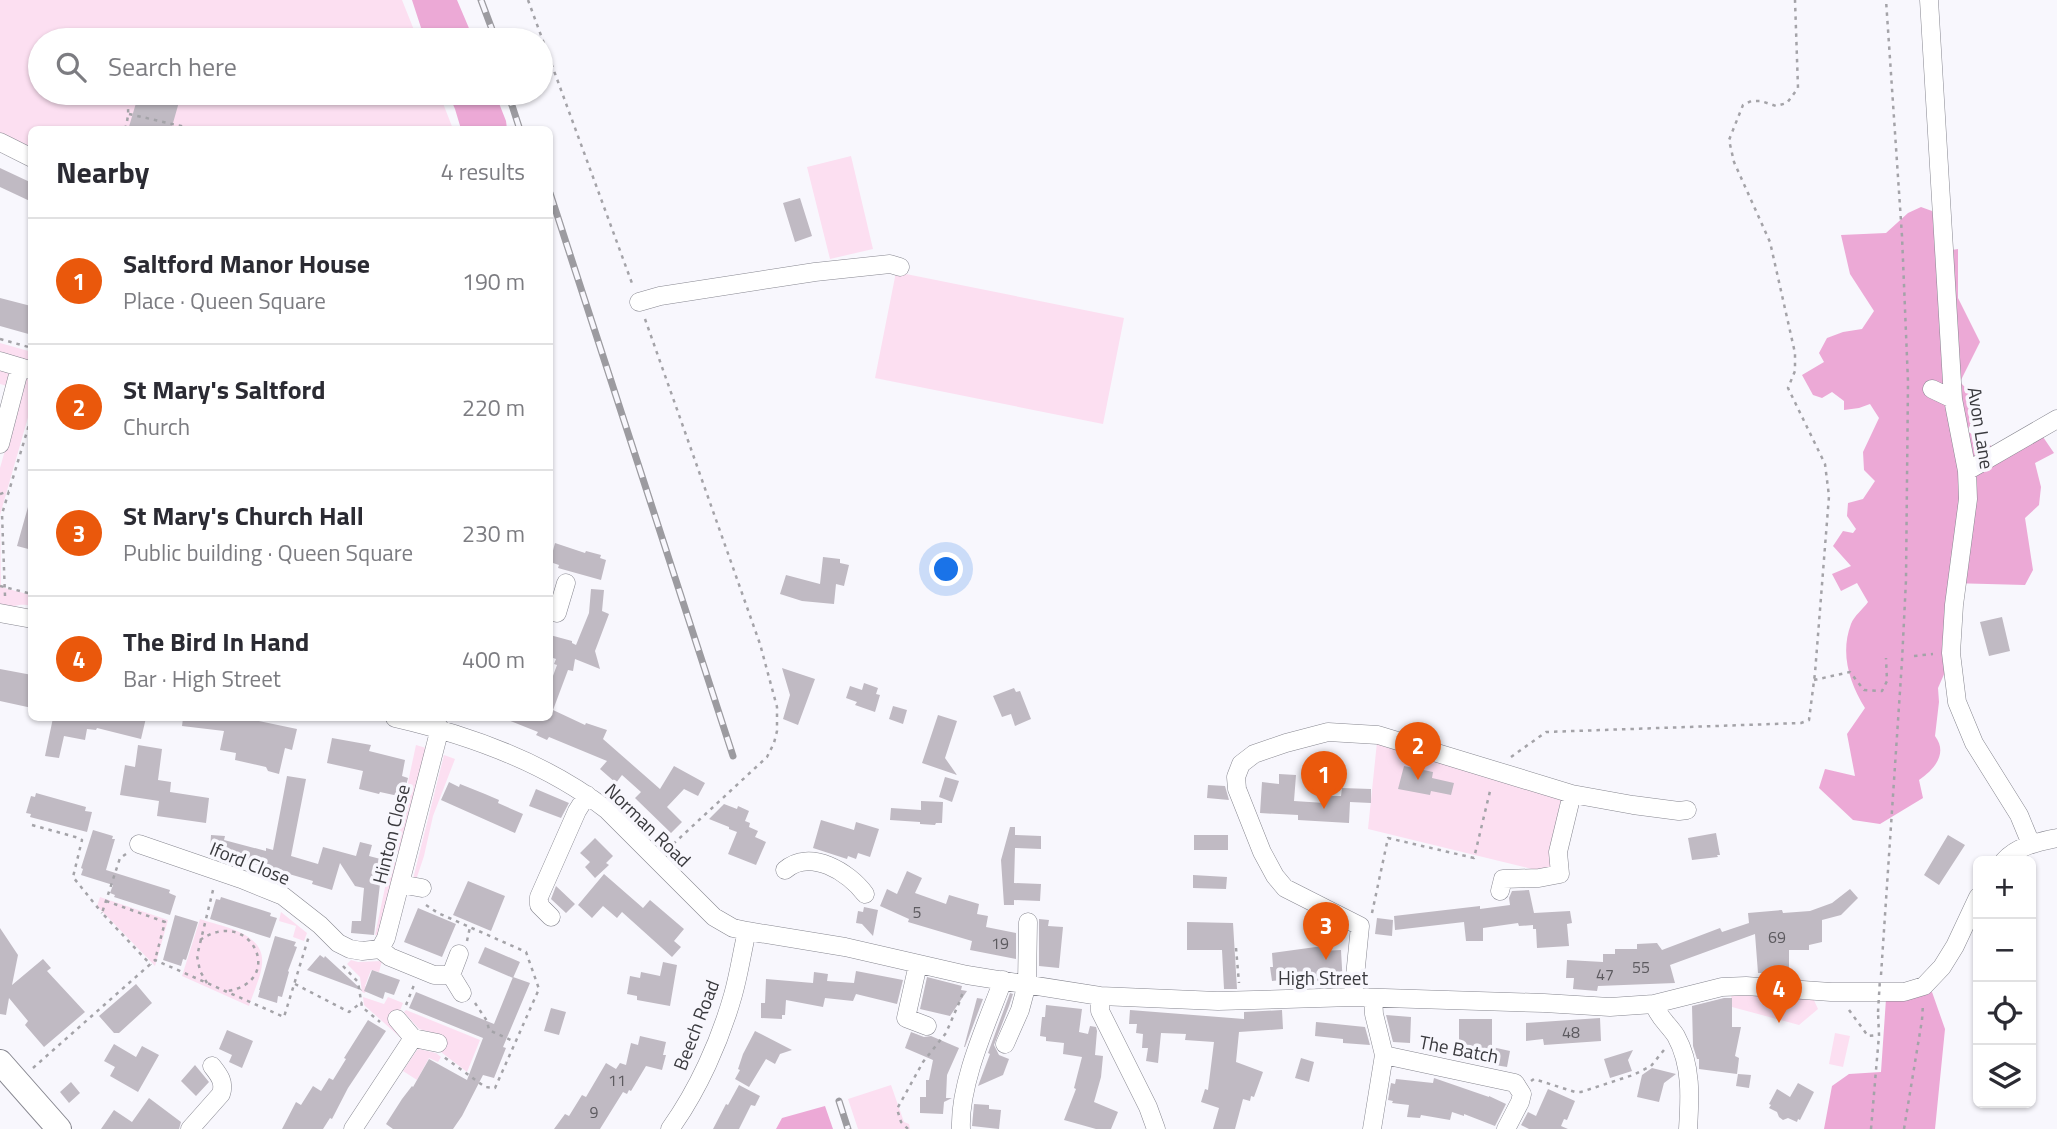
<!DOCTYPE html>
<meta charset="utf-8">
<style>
:root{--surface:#fff;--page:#f7f7f7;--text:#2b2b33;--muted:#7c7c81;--line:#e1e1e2;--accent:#ea580c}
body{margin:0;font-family:"Titillium Web",sans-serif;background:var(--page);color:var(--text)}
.controls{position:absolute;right:21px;bottom:21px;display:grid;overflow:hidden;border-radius:10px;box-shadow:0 2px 5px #0004}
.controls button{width:63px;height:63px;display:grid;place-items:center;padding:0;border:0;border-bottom:2px solid var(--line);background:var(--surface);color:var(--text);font:35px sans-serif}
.you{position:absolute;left:947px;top:570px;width:24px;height:24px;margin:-18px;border:5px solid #fff;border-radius:50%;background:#1a73e8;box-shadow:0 0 0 10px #1a73e833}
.badge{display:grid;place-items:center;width:46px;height:46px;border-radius:50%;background:var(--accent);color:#fff;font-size:23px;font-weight:700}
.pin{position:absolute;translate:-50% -58px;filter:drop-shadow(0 2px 4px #0008)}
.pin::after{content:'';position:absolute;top:37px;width:24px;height:21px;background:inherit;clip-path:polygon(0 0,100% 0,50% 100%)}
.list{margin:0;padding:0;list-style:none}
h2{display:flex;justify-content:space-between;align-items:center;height:91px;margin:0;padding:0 28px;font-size:30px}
h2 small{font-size:23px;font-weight:400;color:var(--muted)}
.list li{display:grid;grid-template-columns:46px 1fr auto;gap:21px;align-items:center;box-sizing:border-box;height:126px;padding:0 28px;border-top:2px solid var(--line)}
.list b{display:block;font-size:26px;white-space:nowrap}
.list p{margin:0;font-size:23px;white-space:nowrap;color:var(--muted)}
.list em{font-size:23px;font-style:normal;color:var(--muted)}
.icon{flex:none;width:38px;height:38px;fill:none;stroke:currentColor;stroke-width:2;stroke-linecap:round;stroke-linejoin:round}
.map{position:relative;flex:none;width:2057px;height:1129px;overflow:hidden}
.search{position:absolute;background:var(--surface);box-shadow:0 2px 5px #0004;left:28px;top:28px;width:525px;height:77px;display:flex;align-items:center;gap:18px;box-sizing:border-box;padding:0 24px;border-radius:38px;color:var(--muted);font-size:26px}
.panel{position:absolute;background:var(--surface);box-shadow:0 2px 5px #0004;left:28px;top:126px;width:525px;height:595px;border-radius:10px}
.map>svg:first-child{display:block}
.green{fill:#fcdff1}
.forest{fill:#eca9d6}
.building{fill:#c0bac3}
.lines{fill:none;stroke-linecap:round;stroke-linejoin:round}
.minor-casing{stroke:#878790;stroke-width:19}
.highway-casing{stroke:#878790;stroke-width:26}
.path{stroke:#a4a3a8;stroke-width:2.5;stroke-dasharray:3.5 5;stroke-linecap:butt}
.minor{stroke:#fff;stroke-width:18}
.highway{stroke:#fff;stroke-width:24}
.rail-casing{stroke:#9c9ba0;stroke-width:7}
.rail{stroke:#f8f7fd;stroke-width:4.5;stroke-dasharray:13;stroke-linecap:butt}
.path-bridge{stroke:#a4a3a8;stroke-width:2.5;stroke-dasharray:3.5 5;stroke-linecap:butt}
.labels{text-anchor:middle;stroke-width:7;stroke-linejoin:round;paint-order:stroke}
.number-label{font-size:16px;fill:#5c5a5f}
.street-label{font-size:19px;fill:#3a3a3e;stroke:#f8f7fd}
</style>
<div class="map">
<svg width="2057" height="1129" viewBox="0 0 2057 1129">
<rect width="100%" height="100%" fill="#f8f7fd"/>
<!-- green -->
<path class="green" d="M0,0H402L418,40H40V93H439L453,129L32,130L31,148L0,133Z
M851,156L873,249L830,259L807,167Z
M896,272L1124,318L1103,424L875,378Z
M0,343L32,352L31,407L0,515L1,587L31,595V606C18,602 13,609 0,607V468L22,390L0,384Z
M1377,742L1566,799L1556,867L1544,872L1368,829Z
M416,745L426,748L400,851L393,852Z
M444,755L455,759L433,816L424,856L416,880L413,879Z
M391,859L397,863L379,935H375Z
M100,897L168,920L155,966L97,906Z
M281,912L307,933L304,941L293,937L296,926L279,921Z
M200,919C222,927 265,932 262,964C261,977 253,993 249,1006L182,976Z
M351,960L358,962L382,961L379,972L371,970L365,986L367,987L365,993L362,992L360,977L347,964Z
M1731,993L1813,998L1818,1009L1799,1025L1732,1007Z
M363,997L384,1004L388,997L403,1003L399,1013L403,1037L401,1038L364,1005Z
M406,1010L480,1040L467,1072L437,1049L441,1035L419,1029L404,1012Z
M1835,1033L1850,1036L1843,1067L1829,1064Z
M419,1049L436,1053L441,1057L438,1062L429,1058L417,1080L403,1071L417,1050Z
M891,1085L904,1122L909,1124L910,1129H858L848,1099Z"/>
<!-- forest -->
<path class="forest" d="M412,0H457L474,40H425Z
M448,93H495L506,121L507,129H461L455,109Z
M1921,207L1932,211L1938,219L1940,252L1958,249V298L1980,342L1960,382L1977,400L1972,422L1967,431L1989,445L2007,451L2041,434L2054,453L2035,463L2041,487L2039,505L2025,518L2033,570L2025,585L1950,583L1942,645L1945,672L1938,688L1939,702L1935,736C1948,753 1935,769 1919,780L1923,798L1880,824L1853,820L1819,788L1825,769L1855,776L1847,734L1865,708C1849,682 1840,653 1851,624C1854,616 1863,609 1868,602L1857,583L1841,591L1832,574L1851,566L1833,546L1843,531L1853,533L1856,529L1847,516L1848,503L1863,499L1875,481L1864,470L1863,452L1879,418L1870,404L1859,408L1844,410V401L1832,392L1822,398L1813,395L1802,375L1824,362L1819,353L1827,338L1843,332L1862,329L1874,311L1850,274L1841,235L1886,233L1908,213Z
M1932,992L1945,1029L1935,1129H1824L1832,1086L1849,1074L1881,1072L1886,999Z
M825,1106L833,1129H776L782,1118Z"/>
<!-- building -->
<path class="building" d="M139,93H149L179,102L171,130H128Z
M0,168L32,183V202L0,187Z
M800,198L812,236L795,242L783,203Z
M0,298L31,306L28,316L32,317V335L0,326Z
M28,507H32V550L17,546Z
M555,543L585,553L586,551L601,555L600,558L606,560L601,580L558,568L559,565L550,562Z
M823,557L840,559V563L849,565L844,586L836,584L834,604L802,601L780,594L786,575L820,584Z
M591,589L604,590L602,611L609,614L595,651L600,669L575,659L573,671L568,670L553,710L585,725L586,723L607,730L603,739L660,789L674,766L705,783L698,796L684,789L667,807L682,822L671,833L635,798L641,792L622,775L616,783L600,769L607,761L549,737L547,740L536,735L538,732L503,718H550V684L557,665L554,664L556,659L550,657V635L572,641V643L576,645L589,613Z
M2002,617L2010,651L1989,656L1980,622Z
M782,668L815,679L798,725L783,719L790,695Z
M0,669L32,675V708L0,701Z
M864,683L878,688L876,694L880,695L875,712L855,705L857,702L846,698L850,686L862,690Z
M1014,688L1016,692L1020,691L1031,719L1015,726L1011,714L1002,717L993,696Z
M893,706L907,710L903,724L889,719Z
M938,715L957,721L945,758L957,775L922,763Z
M53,718H146L141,739L97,728L96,730L87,729L85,740L64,736L59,758L45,756Z
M183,718H245L297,729L292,750L285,748L279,774L268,771L266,767L235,760L236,753L220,750L224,731L182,726Z
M332,738L371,745L369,751L405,760L402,776L408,778L403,797L380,792L379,794L359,789L363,771L327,763Z
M138,745L162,749L158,780L171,782L170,792L209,798L206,823L157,816L159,801L120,795L125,765L135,767Z
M1404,766L1433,772L1432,778L1454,783L1451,795L1431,791L1430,795L1398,789Z
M1279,774L1296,775L1294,801L1325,803L1326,796H1341L1342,788L1371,789V803L1350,802L1349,823L1298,820V815L1260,813L1262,782L1279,784Z
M287,776L306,779L291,856L318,864L323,847L356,856L360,842L372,845L369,856L388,861L382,885L380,884L374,935L351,933L352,921H361L364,888L355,886L340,863L332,890L312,884L313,881L241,860L243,855L210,852L211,835L225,836L224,840L266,851V848L273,850Z
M945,777L959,781L952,802L939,797Z
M449,782L459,787L460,784L485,794L499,800L498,803L523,814L515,833L441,800Z
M1208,785L1225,786L1229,800L1207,798Z
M536,789L569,803L561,818L529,806Z
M36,793L86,807L85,811L92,812L87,832L30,817L31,814L26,813L31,796L35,797Z
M921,801L943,802L942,823H936L935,825L920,824V822L890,820L891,808L921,810Z
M724,804L737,809L738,806L749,811L745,821L750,823L749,827L758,831L755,837L766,842L756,865L728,854L737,832L729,829V827L709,819Z
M821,820L854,830L856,822L879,829L870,857L858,853L856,859L848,856L847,859L813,848Z
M1010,827H1015V835L1041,836V849L1015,848L1014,883L1041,884L1040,901L1014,900V905H1004L1001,860Z
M93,830L113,836L112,839H115L106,870L170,890L169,893L176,896L170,915L114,897L115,895L110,893L113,885L81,875L83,869L81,868Z
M1716,833L1720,855H1717L1718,857L1692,860L1688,838Z
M1194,835H1228V850H1194Z
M1948,835L1965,845L1939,885L1924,875Z
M595,838L613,856L606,863L609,865L595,878L585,867L590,862L580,853Z
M907,871L922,878L915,893L946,904L949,895L979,904L977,914L988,916L986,927L1016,933V959L970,950L972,941L908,922L909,919L880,906L887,889L897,894Z
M604,874L643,908L650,900L684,929L674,941L681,947L672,957L622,912L617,918L603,906L592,918L578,905Z
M1193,875L1227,877L1226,889L1193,888Z
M468,881L505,896L491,931L453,915Z
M556,886L575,904L566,913L551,899Z
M1850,889L1858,898L1841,915L1822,920V942L1809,945V950H1789V970L1772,971V973H1758L1755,934L1670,965L1675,983L1598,986L1597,991L1573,989L1574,978H1566L1567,960L1603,962V954H1615V949H1637V944L1657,943L1662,950L1720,928L1722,932L1749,923L1748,913L1782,910L1783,913L1810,911L1832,903Z
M1529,890L1534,913L1570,911L1572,923L1567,924L1569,946L1537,948L1536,929H1533V925L1519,926L1518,923L1483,928V941H1466L1464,922L1395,930L1394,916L1480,906V909L1510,905L1509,898L1512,891Z
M221,897L271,913L270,916L277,918L270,938L210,919L216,899L220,900Z
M864,907L878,910L873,936L862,924L856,923L858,911L863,912Z
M418,908L456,924L442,957L404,942Z
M175,915L198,922L186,960L183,959L181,966L163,960Z
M1377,918L1393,920L1392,936L1375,934Z
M1039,919L1049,920L1048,926L1063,927L1059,968L1039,966Z
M1187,922L1233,923L1237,989H1224L1222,950H1187Z
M0,928L18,955L12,985L43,959L51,968L47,971L85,1012L44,1047L25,1025L28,1021L9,998L6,1015L0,1014Z
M275,936L296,942L294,946L297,947L288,971L289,972L282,997L278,996L277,1003L258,997L260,990H259Z
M1323,946V951L1341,950L1343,986L1291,987L1290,979L1272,981L1270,967H1273L1272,953Z
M485,947L520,962L513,978L478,963Z
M320,955L324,958L325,956L363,991L307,970Z
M663,962L677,965L670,1006L637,1000V996L627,994L630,976L640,978L641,972L660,976Z
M372,970L400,980L394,995L385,992L383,999L364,991Z
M856,971L903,980L897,1004L856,994L853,1001L825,998L823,1007L786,1000L785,1015H782V1019L761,1018V1003H765L766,979L813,983L814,972L828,974L827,981L854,983Z
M513,977L530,983L503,1047L506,1048L494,1078L483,1075L462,1116L453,1129H393L386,1124L402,1099L412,1086L413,1087L429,1059L467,1080L483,1038L409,1008L416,992L494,1024Z
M927,977L962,986L961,990L967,991L950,1016L920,1009Z
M136,984L152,1003L119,1033H114L99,1016Z
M1010,993L1013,994L1009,1006L994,1045L999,1055L1009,1059L1003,1075L978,1086L990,1054L988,1053Z
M977,998L983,999L965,1047H964Z
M1724,998H1732V1027H1741L1735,1056L1739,1058L1737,1074L1699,1069V1059H1697L1693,1046L1692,1006Z
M1046,1005L1082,1009L1079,1032L1088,1034L1090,1026L1096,1027L1097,1031L1095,1055L1103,1056L1101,1077L1094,1102L1118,1112L1111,1129H1096L1064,1120L1076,1089L1074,1088L1082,1057L1063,1054L1064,1043L1046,1041V1037L1040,1036L1042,1017H1045Z
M551,1008L566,1012L559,1035L544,1031Z
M1130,1010L1244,1019V1012L1282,1010L1283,1029L1239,1032L1236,1062L1263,1072L1254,1097L1251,1096L1250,1101L1243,1099L1235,1129H1213L1219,1108L1201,1102L1205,1089L1208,1090L1214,1042L1185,1040L1186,1034L1161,1033L1158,1063L1146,1061L1148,1048H1142L1143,1034L1136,1033L1137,1024H1129Z
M1386,1015L1411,1017L1410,1043L1393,1042Z
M1600,1018L1601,1041L1544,1045L1543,1039L1526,1041V1023Z
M1459,1019H1492V1047L1510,1051L1507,1067L1459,1059Z
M368,1020L386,1031L348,1088L332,1119L330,1118L323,1129H282L296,1102L301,1105L313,1086L321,1091L329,1078L333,1080L346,1059L344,1058Z
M1316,1022L1365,1027L1370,1045L1343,1043V1039L1315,1036Z
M227,1030L253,1041L242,1068L229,1062L232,1055L219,1049Z
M755,1031L792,1050L780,1054L775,1064L766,1059L749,1087L735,1079L740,1070L738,1069L743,1054Z
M911,1032L924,1037L931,1036L959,1048L947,1075L946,1098H952L944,1102L943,1114L920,1113V1097H926V1080H929L933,1060L905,1048Z
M640,1036L666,1042L663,1055H666L662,1070L646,1066L631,1091L629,1090L627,1094L623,1092L600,1129H554L565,1114L569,1116L582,1095L586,1097L606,1063L616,1069L620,1063L626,1065L631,1043L638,1045Z
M114,1044L136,1057L142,1046L159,1055L138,1092L110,1076L115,1067L104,1061Z
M1633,1050L1628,1060L1632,1071L1610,1078L1604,1059Z
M1301,1058L1314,1062L1309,1082L1295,1078Z
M195,1065L209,1082L196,1096L181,1081Z
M1652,1068L1676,1074L1664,1083L1659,1102L1637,1097L1642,1075Z
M1738,1074L1751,1075L1749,1088L1736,1086Z
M1434,1078L1489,1097V1096L1506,1104L1495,1126L1464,1114V1116L1452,1112L1450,1120L1421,1115L1420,1118L1407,1117L1409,1105L1392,1103L1393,1101L1388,1100L1391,1083L1395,1084L1396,1079L1433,1083Z
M71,1082L80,1093L69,1103L60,1092Z
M1798,1083L1814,1092L1800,1120L1798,1119L1797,1122L1788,1118L1783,1120L1779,1117L1777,1112L1769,1108L1771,1105L1769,1104L1777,1089L1790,1097Z
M739,1085L760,1096L755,1106L751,1105L739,1129H713L726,1104L728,1105Z
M1548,1089L1575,1101L1567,1120L1564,1119L1561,1126L1568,1129H1529L1521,1125L1528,1112L1536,1116Z
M149,1098L181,1122L179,1129H101L114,1110L132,1122Z
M974,1104L989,1105V1109L1001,1110L999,1129L972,1126Z"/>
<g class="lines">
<!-- minor casing -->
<g class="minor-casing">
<path id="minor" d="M1929,0L1953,399L1967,471L1968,499L1954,605L1951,653L1957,702L1974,743L2019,815L2031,844
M0,142L32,158
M639,302L660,296L815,272L890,264L900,267
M0,361L30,370
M1932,389L1953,399
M0,444L20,367
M1967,471L2057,419
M550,610L557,613L566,583
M0,613L32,619
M395,718C469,735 545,762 607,810L714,917L733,928L747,931L845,947L967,975L1100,996L1218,1001L1353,997L1544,1003L1610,1007L1654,1004L1722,987L1746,986L1831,992H1904L1924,986L1942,967L1955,946L1978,897
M1572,794L1633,805L1679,811L1687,810
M139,844L241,879L283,896L320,925L338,943L350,949L362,951L380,949L390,957L434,975H451
M2004,861C2017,846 2038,842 2057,838
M785,870C810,848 849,872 865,894
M400,884L422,888
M551,917L539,905V897L577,811L587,795
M380,949L386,938L440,728
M459,954L451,975L462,993
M918,964L906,1018L927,1026
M1100,996V1011L1148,1107L1156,1129
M1353,997L1360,926L1285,888L1275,876L1262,852L1237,789L1236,777L1241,764L1254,754L1286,743L1328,732L1378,735L1572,794L1558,852L1560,874L1539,878L1503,879L1500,891
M1654,1004C1658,1017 1669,1025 1676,1036C1692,1065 1690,1098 1688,1129
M397,1019L413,1038L438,1043
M1005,1044L1020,1010L1027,984L1028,922
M1384,1055L1515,1083L1522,1094L1520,1102L1506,1129
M190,1129L221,1094C225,1082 219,1075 212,1066
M353,1129L413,1038
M670,1129C698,1090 720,1041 733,995C739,974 742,952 747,931
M961,1129C959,1083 987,1023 1003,980
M1372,1129L1384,1055L1374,1014L1373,998"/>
</g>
<!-- highway casing -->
<g class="highway-casing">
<path id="highway" d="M0,1062L59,1129"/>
</g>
<!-- path -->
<path class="path" d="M528,0L633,286
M123,93C130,107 129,114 125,130
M129,114L198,130
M645,319L760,644L777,707V731L774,743L767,757L670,847
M0,339L32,348
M0,494L9,491
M0,586L32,594
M5,596L2,514L32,415
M1914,656L1933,654
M1814,680L1850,672L1864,690L1882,691L1887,681L1886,658
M1511,757L1546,732L1801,723L1809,720L1815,673L1829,496L1825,464L1788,388L1795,371V353L1770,242L1734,162L1729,140L1743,105L1751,101H1761L1776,106L1787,103L1798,88L1795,0
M32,825L79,838L82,840L73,877L102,913
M126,854L120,858L102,913L151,965
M106,901L165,922L155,960
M426,905L438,913L526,952L539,989L495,1088L485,1087L444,1057
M1372,913L1388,838L1474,858L1491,787
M200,940C251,905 287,982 227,991
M467,941L470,927
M1236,948L1239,983
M343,966L358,982L362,1007L380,1022
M1881,975L1902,661L1906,580L1908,382L1902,236L1886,0
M207,983L200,971L197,956L214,886
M295,984L349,1012L362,1002
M475,1003L487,1021L489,1030L515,1042
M406,1005L414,985
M1849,1010L1868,1036L1878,1035
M33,1068L155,960L284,1017L309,936
M1531,1081L1534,1079L1575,1092H1581L1633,1075L1651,1066L1664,1050
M908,1129L901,1122L897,1109L923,1062L946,1033L959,1003L963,992
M1871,1129L1879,1035L1878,1012
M1904,1129L1922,1020L1923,1004"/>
<!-- minor -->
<use href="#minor" class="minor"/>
<!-- highway -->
<use href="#highway" class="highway"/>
<!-- rail casing -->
<g class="rail-casing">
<path id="rail" d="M481,0L496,40
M508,93L520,130
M550,193L733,756
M839,1101L848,1129"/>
</g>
<!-- rail -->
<use href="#rail" class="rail"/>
<!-- path-bridge -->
<path class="path-bridge" d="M1878,1012L1880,979"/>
</g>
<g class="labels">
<!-- number labels -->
<g class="number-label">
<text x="917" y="918">5</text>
<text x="1777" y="943">69</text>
<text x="1000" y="949">19</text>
<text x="1641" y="973">55</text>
<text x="1605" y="980">47</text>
<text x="1571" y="1038">48</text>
<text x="617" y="1086">11</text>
<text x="594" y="1118">9</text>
</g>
<!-- street labels -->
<g class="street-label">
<text transform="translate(1981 428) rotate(81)" y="7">Avon Lane</text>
<text transform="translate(648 825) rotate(44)" y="7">Norman Road</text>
<text transform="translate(391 834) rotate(-76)" y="7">Hinton Close</text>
<text transform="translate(250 863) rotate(22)" y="7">Iford Close</text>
<text x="1323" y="985">High Street</text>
<text transform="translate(696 1025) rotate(-69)" y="7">Beech Road</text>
<text transform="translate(1459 1049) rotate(11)" y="7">The Batch</text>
</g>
</g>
</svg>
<div class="controls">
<button>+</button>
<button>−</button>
<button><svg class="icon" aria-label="locate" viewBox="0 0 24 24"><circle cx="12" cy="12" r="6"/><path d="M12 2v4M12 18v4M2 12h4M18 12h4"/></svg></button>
<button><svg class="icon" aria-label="layers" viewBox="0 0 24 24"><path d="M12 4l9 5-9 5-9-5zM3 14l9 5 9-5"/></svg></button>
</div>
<div class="you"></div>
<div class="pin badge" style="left:1324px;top:809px">1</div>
<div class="pin badge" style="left:1418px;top:780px">2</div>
<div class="pin badge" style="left:1326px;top:960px">3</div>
<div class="pin badge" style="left:1779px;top:1023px">4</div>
<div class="search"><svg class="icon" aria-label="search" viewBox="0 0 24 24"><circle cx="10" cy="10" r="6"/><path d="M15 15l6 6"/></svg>Search here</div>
<section class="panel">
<h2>Nearby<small>4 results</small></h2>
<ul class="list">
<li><span class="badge">1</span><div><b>Saltford Manor House</b><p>Place · Queen Square</p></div><em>190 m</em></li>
<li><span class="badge">2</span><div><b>St Mary's Saltford</b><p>Church</p></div><em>220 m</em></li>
<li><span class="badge">3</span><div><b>St Mary's Church Hall</b><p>Public building · Queen Square</p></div><em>230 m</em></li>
<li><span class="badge">4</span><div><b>The Bird In Hand</b><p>Bar · High Street</p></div><em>400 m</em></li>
</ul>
</section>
</div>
